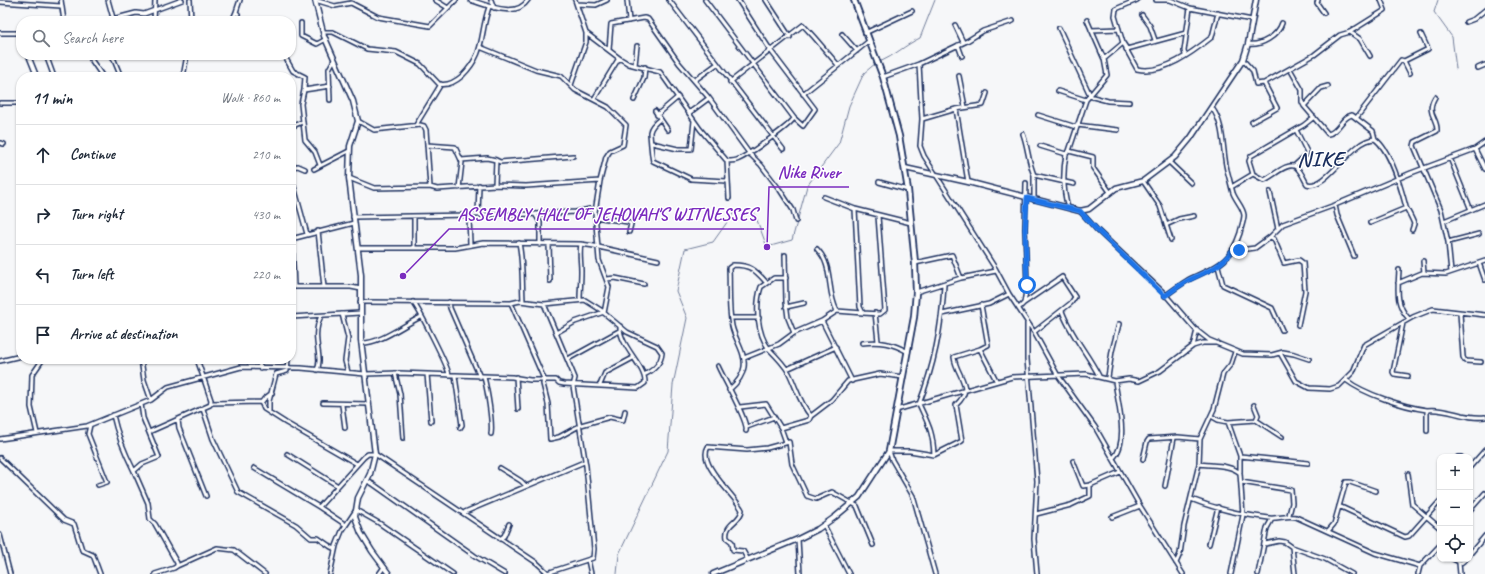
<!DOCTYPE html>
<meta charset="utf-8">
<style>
:root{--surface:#fff;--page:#f6f6f7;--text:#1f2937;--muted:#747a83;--line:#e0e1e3}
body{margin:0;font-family:Caveat,sans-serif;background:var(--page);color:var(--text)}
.controls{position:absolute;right:12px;bottom:12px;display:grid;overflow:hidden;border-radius:8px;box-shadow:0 1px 3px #0004}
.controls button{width:36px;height:36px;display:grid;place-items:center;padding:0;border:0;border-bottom:1px solid var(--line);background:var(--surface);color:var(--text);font:20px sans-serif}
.stop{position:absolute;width:12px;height:12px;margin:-9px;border:3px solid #1a73e8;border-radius:50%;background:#fff}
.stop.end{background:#1a73e8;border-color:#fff;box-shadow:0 1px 4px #0008}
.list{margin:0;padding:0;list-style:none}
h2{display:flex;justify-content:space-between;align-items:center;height:52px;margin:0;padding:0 16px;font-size:17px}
h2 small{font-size:13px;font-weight:400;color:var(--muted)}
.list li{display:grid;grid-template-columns:26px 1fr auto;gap:12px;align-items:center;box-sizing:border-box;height:60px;padding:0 16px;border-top:1px solid var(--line)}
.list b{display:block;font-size:15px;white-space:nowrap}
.list em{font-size:13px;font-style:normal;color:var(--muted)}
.icon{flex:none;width:22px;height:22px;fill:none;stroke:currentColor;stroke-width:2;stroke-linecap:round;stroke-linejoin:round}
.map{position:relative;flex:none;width:1485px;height:574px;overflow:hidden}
.search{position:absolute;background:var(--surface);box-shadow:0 1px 3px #0004;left:16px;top:16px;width:280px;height:44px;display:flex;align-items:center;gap:10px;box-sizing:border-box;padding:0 14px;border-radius:16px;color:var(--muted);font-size:15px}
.panel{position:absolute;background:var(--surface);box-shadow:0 1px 3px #0004;left:16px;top:72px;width:280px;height:292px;border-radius:16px}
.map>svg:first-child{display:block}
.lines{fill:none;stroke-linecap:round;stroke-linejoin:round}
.stream{stroke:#707c99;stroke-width:1}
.minor-casing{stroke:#1b2f5e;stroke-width:6}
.tertiary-casing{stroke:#1b2f5e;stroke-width:7}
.secondary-casing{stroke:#1b2f5e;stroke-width:8}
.minor{stroke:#fff;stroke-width:3}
.tertiary{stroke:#fff;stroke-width:4}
.secondary{stroke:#fff;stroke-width:4.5}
.route{stroke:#1a73e8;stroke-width:5}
.labels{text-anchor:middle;stroke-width:3;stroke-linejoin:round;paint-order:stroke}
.district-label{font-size:21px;font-weight:bold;letter-spacing:1px;fill:#1b2f5e;stroke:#fff}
.leader{fill:none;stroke:#7b2cbf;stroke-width:1.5}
.callout-dot{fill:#7b2cbf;stroke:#fff;stroke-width:1.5}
.callout-label{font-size:18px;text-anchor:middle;font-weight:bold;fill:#7b2cbf;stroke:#fff;stroke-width:3;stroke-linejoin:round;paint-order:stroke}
</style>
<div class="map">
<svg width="1485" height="574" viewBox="0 0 1485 574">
<rect width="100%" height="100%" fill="#f6f7f9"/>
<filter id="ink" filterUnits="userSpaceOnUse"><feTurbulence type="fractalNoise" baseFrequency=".025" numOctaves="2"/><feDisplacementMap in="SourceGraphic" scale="8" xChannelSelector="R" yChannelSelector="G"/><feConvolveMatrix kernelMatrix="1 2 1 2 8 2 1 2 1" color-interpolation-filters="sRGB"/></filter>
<g filter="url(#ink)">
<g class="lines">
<!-- stream -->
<path class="stream" d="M1438,0L1434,12L1452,37L1456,69
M879,62C893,57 905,45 920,38L935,0
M617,574L619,554L668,451L673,385L687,318L676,291L685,249L713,242L735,211L754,212L767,247L792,240L807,186L839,143L849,106L864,73L876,63"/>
<!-- minor casing -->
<g class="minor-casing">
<path id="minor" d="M61,0L64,21
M108,0L113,18
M190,0L191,21
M315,0L335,6L351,3L378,17L430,26L456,0
M435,0L448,8
M470,0C487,5 516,19 528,0
M491,0L494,8
M627,0L629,21
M669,0L783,149
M705,0L794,118L803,126L815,109L771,51L738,0
M766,0L790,37
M1156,0H1170L1190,8L1252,20
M1318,0L1317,3L1324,13
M0,2L61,6
M577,4L596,5L607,0
M238,14L236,12L240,0
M1142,15L1150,26L1155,40
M105,21L136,13L144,14L182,0
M154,21L155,0
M232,21L236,12
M1466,22L1474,19L1485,10
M301,23V36L317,44L326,39
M955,25L963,42
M1059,28L1090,95
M1091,30L1119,29
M323,32H333L367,49L396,52L420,64L439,84C447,86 455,82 462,76C486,52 479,36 489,7
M1350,32L1360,39L1370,56
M0,33H21
M586,33L619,58L594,99
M865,33L912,11
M842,34L857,51
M1123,43L1127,49L1186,33
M1248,44C1261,46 1278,36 1282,23
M958,45L962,56
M480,47L536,70L561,76L575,90L608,107L626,125L623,145L610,151L606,157L600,181L595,212L599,260L609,287L604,313L627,332L657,346L662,353C661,364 654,370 644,375
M1126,49L1137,69C1163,75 1193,52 1212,37L1218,13
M609,50L611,24L644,18L648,19L679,63L709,98L749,153L761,165L780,190L793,210L796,221
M30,55L29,57L37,77
M46,55L54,77
M88,55L103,77
M112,55L121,77
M280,55L285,57L293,71L305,77L304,90
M1185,55L1184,51L1190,8
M619,58L629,64L660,72L700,129L727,161C731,161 736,161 739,159C748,155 791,125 794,118
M1104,59L1123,43L1115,16L1116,9L1137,0
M1243,60L1253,71L1256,84L1264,83L1314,55L1340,35L1350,32L1385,10L1381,0
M1404,61L1410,73
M919,64L922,119L920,146L924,156L995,268L1009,294L1034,332L1057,374L1095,427L1140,506L1183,574
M635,65L637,46
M1478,68L1485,65
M1290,69L1302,90V102L1304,106L1328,134C1339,132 1341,117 1352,115L1373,131L1375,139
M959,76L965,107
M183,77L187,55
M883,77L919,64L967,41L983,31L1013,21
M695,80L717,64
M730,82L803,25L814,37L838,65
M571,85L586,42V33L575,0
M1058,91L1086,100
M803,94L869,41
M1089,96L1108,101L1129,102
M1435,97C1425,114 1438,117 1437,131L1415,142L1414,146L1441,210L1448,242L1451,272
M330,100L329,69L334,60
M634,100L644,78L645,67
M0,103H21
M1304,106L1321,88L1328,86
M956,109L968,182
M655,111L668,130
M689,113L709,98
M657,115L678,97
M1038,115L1076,127
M1357,117L1401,60L1404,61L1428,49L1421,34
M660,119C656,122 651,126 650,132C650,135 652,159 653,161L691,179L727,181
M922,119L956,109L983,105L987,93
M358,121L374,130L420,125L424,126L426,130L430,187
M1252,122L1277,108L1264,83
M416,125L441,84
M1077,125L1118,130
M291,127L302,122
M1023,134C1028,147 1028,161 1034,175L1074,184
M0,143L4,144
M652,143L678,149H691L694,121
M427,145L455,147L462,162L459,188
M1040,146L1066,154
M1475,149L1485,169
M1069,151L1093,157V168L1110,192
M1450,158L1471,210
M461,160L487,158L496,160L495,185
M496,160L500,162L573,156
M727,161L729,198
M1169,162L1191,183
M320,165L315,152L305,140L301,104L304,90L330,86
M1294,166L1306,155L1307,152L1296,130
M291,167L298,166L305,169
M314,169L349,151
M1253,174L1264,180C1272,177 1288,161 1296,167C1301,171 1304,179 1307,184C1328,190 1351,139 1375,139C1391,151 1401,188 1406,207C1408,212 1412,218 1414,224L1412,230
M1253,174L1249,161L1251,156L1304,125L1314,117
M291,176L307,234
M349,178L374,188L430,187L437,189L495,185L526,186L600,181
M1143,181L1160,206L1171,240
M879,182L908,190
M1233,186L1253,174
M1270,192L1278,229
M824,197L855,209L911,223
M1034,200V175
M1335,205L1337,215L1354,256
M1068,208C1063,191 1063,171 1066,154L1069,151L1086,100L1107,75L1104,59L1087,20
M855,209L860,307L863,313L880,314L885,310L878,216
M1080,211L1097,230L1163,292L1195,329L1209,340L1243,354L1272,355L1283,352L1294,354L1309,359
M535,214L540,222V245
M478,215L479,185
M414,216V247
M469,216L470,244
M353,217L535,214L576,212L590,209L595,212
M595,217L628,222L631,224L629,232
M1444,221L1485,204
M1370,223L1406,208
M1166,225L1179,219L1194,216
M318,231L324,287
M1270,237L1274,239L1284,263L1299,260L1303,263L1305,291L1298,325
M291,239L354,223
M292,239L294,287
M1448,242L1479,234
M519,243C523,262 522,282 523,301
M549,244L550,281
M359,248H455L483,243L581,244L594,246L658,260
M817,249C834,266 826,291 837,311
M1232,251L1255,248L1270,237L1283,224L1335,205L1411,173L1475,149L1485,142
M785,255L786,302L788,318L794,333
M1423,261L1424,273
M915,263L952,255L961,278
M1479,263L1485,280
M1218,266L1223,285L1272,308L1282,330
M1399,270C1398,290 1395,304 1409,319
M786,278H774L761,287C755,305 757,333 769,349C776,356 784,364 789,373C796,387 800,404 811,416
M607,279L615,278L644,284
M1398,283L1422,273L1446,274L1485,261
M291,287H351L361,289
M916,292L961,278L996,271
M1165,296C1173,290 1180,285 1188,280C1215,266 1229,266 1240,233C1241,227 1244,221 1244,215C1243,207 1236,201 1233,193C1231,186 1229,177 1227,170C1222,150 1225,125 1212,108
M580,300C580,290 581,281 581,271C581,261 579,254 581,244
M360,302L511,303L520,301L544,304L585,300L604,312
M413,302C419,309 449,368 449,375
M449,302L450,308L480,377
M511,303L544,379L543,384L548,404L550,439L559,437L581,425L599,420L610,417L623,420L625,411
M1024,303L1062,277L1075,297L1071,303L1034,332
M544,304L575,378L573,386L586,466L594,549L593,558L590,559L544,574
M786,307L804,303
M1019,308L1024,303L1027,285L1025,229L1026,183
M1062,311C1070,334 1088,354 1099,376
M875,313L878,341
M1460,313L1463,357L1465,361L1481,362
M342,314L348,338L345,361L348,372
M942,314L989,304L1009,294
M291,317L360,313
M731,318H759
M822,321L852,381
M1027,323V359L1037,481L1034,539L1037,574
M1403,323L1393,372L1394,374L1408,376
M556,333L575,322L604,312
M361,343C380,344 403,325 421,317
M862,343C880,341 892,343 908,352
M1193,346L1197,330
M980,349L996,380
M1280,353L1296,381L1309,388L1330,389L1339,386L1353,372L1364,345L1413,317L1433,309L1485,315
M744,358L779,344L794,333L822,321L837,311L863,313
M141,359L144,380L151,400
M259,359L260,368
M568,359L619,331
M0,361L21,356
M718,366C723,378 749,422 746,431
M787,369L836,347
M317,370C324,356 310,339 321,316
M395,373L400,394L403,438
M427,374L431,421
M455,376L462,425L460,428
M484,377C487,389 493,422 491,434
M516,377L518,409
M1108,377L1112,351L1119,324
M1346,380C1364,394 1404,407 1427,410
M600,385L605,373L633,358
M729,390C736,384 743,376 744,367C746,353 735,340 732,326C728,307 730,287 729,268L733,265C751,265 755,270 766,282
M212,403L261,402L264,409L286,423L357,464
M261,403L264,399L272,393
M323,403L369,404
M141,404L143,418L159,457L142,464L134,471L148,503L150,519L155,524L177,563V566L174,568L155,574
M342,405L345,428
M1254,405L1258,415L1256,420
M740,407L766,404L781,428L786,442
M203,409L213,439L238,492L296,525L311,538H318L331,547L335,549
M896,410L1012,377L1086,374L1115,381L1129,379L1139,381L1160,371L1193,346L1203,343H1217
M269,412V401L276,374L287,371L288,359
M113,415C117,434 125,453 134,471
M1211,416L1218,420L1228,422L1256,420L1282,437
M178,420L179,428L206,496
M1228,422L1240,456V472
M90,425L88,434L107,482L98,485
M747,427L774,417
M781,428L809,420L811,416L832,400L848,381L880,374L903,377
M1427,431V410C1446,407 1465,420 1485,417
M149,432L210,405L211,400L197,359
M37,433L31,407L32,375L43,359
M0,439L87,426L151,400L168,387L241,367L301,368L365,374L399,373L512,377L530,380H556L559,383L564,384L638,388L645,383C646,366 619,346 620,326
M287,454L338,486
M934,455C933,431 928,424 919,404C934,366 942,325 944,285
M1240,456L1308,463
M1458,457H1461
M0,458L64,520L74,524L82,550L93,555L100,574
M1113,458C1130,443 1117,400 1115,381
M1143,459L1147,442L1149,439L1178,437L1200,439
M1073,461L1083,486L1090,485
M1199,464C1211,466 1230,464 1240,473L1243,515L1231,574
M1470,467L1485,450
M254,468L319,507L346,525
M500,468L521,481L526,486
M1408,474L1412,504L1440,528
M367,481L373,484L475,556L505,574
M1241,482L1291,490L1292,503L1289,515
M1165,486L1174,438
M1191,499C1216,509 1243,515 1269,518C1279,519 1286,515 1296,517L1375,553L1420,566
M1339,506L1405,537L1409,536L1440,501
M319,507L364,457L368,454H375L537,563L548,573
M1470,510L1485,493
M465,512L584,462
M1036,514L1071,505L1090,496V485L1120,472
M1112,517L1140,506
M824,525L849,574
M1328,531L1334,524L1346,482H1350L1376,491
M0,535L10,574
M500,539L504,536L509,524
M798,539L800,574
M1209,544L1218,507
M1265,544L1279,541L1285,542L1292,547L1325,559L1352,574
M1292,547L1295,574
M1470,554L1485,536
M1453,559L1461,563L1466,559
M588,560L591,574
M748,560L743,551L733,550L732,542L727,538C724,523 741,522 742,510C735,495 697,464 708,447L747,450L767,448L789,442L792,464L807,496L816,499L832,492L857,506L873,545
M1176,563L1180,554L1184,526L1199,464L1200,439L1214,409L1223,374L1231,364L1235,352
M1459,563L1460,574
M177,566L217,548L234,550L265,574
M330,574L336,546L342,531L356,510L379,523L453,574
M379,574L384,567
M935,574L913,496L892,460L889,451H910L934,455L962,441L956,405C976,387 956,376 954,357L980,349L988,345L981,305
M1258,574L1267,528L1272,519
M1418,574L1420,566L1440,545"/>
</g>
<!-- tertiary casing -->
<g class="tertiary-casing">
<path id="tertiary" d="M315,0L324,36L353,101L358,121L350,146L349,178L361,275V340L375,454L370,474L358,498L355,517L361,533L372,551L389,574
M905,168L968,182L1080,211L1089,209L1116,188L1143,181L1175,157L1190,139L1243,60L1248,44L1256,0
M713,574L798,539L818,529L835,517L859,497L889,451"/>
</g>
<!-- secondary casing -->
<g class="secondary-casing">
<path id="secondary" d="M854,0L883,77L899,136L908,190L915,263L916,292L914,317L889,451"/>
</g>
<!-- minor -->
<use href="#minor" class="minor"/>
<!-- tertiary -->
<use href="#tertiary" class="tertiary"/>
<!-- secondary -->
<use href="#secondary" class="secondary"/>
</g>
</g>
<g class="lines" filter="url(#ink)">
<!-- route -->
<path class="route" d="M1027,285L1025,229L1027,198L1080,211L1097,230L1165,296C1173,290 1180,285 1189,280C1205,272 1220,268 1232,251L1239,250"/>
</g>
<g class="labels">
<!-- district labels -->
<g class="district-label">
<text x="1321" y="166">NIKE</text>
</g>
</g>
<!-- callouts -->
<path class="leader" d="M767 247L769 187H849M403 276L449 229H764"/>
<g class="callout-dot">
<circle cx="767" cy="247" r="4"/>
<circle cx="403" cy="276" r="4"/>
</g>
<g class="callout-label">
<text x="809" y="178">Nike River</text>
<text x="607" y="220">ASSEMBLY HALL OF JEHOVAH'S WITNESSES</text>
</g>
</svg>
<div class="controls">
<button>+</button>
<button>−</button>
<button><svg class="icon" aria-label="locate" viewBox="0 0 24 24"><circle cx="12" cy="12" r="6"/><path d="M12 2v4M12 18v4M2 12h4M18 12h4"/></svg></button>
</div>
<div class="stop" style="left:1027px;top:285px"></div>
<div class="stop end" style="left:1239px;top:250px"></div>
<div class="search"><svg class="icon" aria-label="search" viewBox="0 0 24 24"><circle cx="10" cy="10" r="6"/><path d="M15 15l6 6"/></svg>Search here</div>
<section class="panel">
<h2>11 min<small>Walk · 860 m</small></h2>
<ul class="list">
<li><svg class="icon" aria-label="ahead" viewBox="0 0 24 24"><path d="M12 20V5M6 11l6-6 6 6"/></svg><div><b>Continue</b></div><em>210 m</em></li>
<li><svg class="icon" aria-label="right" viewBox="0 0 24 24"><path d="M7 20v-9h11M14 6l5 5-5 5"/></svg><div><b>Turn right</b></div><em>430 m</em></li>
<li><svg class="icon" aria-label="left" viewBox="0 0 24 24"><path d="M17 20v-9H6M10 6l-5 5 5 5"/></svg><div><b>Turn left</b></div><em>220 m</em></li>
<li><svg class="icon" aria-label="arrive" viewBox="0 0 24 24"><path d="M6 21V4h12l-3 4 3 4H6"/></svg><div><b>Arrive at destination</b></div></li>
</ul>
</section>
</div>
